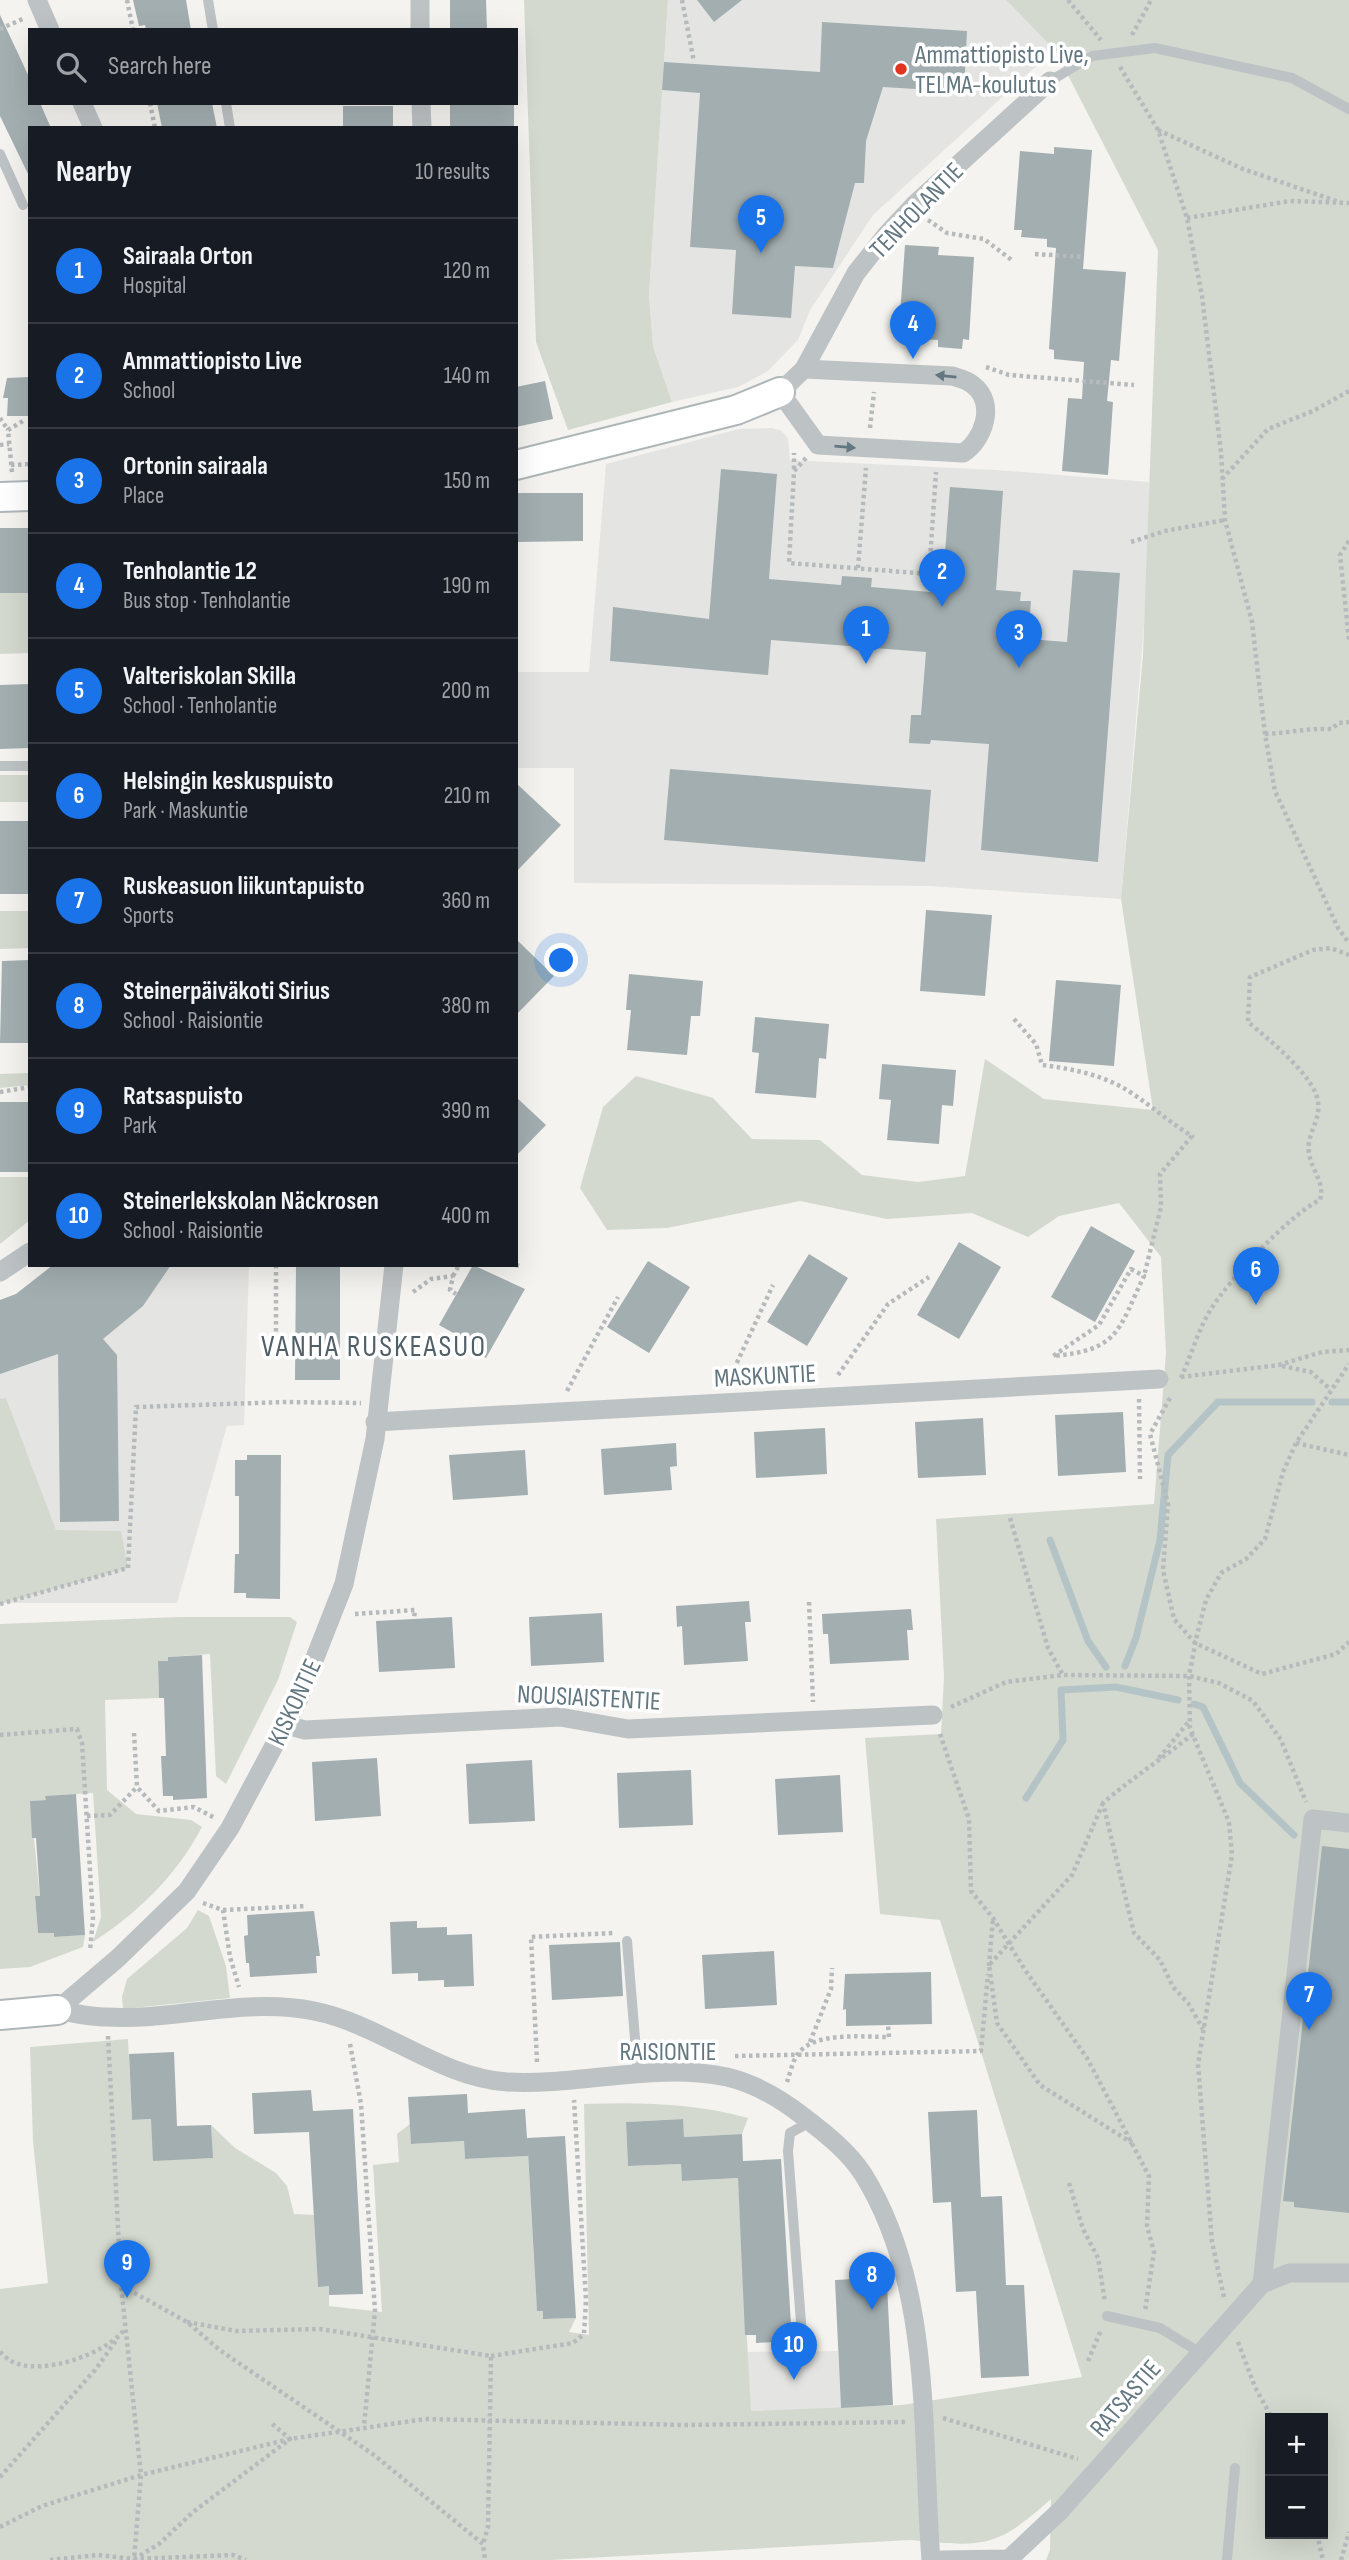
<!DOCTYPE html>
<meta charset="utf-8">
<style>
:root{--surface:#171b24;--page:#20242c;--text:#f1f3f6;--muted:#9ea1a6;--line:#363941;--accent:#1a73e8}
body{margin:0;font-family:"Sofia Sans Condensed",sans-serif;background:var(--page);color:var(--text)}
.controls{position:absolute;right:21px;bottom:21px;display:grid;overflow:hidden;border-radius:0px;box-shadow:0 7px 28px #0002}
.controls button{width:63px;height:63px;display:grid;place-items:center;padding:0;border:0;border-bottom:2px solid var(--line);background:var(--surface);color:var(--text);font:35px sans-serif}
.you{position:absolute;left:562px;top:961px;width:24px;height:24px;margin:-18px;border:5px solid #fff;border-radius:50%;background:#1a73e8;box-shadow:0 0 0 10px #1a73e833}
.badge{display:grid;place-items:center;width:46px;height:46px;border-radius:50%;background:var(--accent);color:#fff;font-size:23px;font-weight:700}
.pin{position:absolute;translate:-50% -58px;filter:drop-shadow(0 2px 4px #0008)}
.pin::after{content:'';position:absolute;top:37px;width:24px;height:21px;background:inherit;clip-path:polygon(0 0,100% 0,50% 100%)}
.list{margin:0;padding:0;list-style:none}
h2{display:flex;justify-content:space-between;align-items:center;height:91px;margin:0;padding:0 28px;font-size:30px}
h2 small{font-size:23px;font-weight:400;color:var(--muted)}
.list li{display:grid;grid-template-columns:46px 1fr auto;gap:21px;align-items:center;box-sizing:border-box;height:105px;padding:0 28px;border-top:2px solid var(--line)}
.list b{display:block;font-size:26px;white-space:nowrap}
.list p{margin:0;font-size:23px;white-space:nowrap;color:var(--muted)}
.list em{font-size:23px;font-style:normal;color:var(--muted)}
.icon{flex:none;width:38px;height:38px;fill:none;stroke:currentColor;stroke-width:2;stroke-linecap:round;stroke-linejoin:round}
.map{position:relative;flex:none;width:1349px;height:2560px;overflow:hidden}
.search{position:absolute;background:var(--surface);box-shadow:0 7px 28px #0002;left:28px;top:28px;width:490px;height:77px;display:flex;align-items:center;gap:18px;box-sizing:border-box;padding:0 24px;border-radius:0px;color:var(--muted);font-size:26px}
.panel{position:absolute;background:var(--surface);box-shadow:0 7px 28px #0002;left:28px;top:126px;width:490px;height:1141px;border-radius:0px}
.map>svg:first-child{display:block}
.built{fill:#e4e5e3}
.green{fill:#d4d9cf;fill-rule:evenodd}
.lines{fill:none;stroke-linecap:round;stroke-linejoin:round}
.stream{stroke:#b4c3c5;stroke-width:7}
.building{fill:#a3aeb1}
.secondary-casing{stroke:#afb6b9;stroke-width:32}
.path{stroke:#b7babc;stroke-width:4.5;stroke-dasharray:3.5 3.5;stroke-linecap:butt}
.lane{stroke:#bdc2c4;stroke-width:10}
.street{stroke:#bdc2c4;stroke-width:19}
.secondary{stroke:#fff;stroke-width:28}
.oneway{fill:#637781}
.poi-dot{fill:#e13522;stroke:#fff;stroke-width:2.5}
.labels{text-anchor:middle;stroke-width:7;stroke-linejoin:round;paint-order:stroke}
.poi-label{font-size:26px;fill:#637781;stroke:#fff;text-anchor:start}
.street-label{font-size:26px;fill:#637781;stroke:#fff}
.quarter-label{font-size:30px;letter-spacing:2px;fill:#515f66;stroke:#fff}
</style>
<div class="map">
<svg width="1349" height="2560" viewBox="0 0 1349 2560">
<rect width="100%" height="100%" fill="#f4f3ef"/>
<!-- built -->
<path class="built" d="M668,0H1006L1055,49L873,215L810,310L798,340L768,371L738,387L672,402L653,346L649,295Z
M772,428L782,431L788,439L790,460L996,470L1149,482V566L1121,899L929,886L574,883V768H516V672H589L606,464L739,429Z
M53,1265H249L244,1425L227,1426L177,1603H0V1300L16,1294Z
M838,2351L841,2408L751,2411L746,2352Z"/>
<!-- green -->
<path class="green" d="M524,0H668L649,295L653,346L672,402L568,430L536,342Z
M1006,0H1349V2560H1046L1050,2550L1051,2499C995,2549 984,2547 910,2540L551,2560H0V2289L48,2283L33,2142L30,2047L128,2039L132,2120L153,2119V2160L212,2158L211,2125L235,2148L276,2173L287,2186L294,2214L314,2215L318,2286H329V2306L382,2312L373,2165L399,2162L397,2134L410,2124L411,2144L464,2141L465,2159L528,2156L537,2310L543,2311L544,2319L576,2318L569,2332L589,2335L584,2104C640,2102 693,2103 748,2118L742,2134L684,2137L682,2119L626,2122L628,2166L681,2164L683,2181L738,2178L751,2411L902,2405L1082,2377L940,1920L880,1914L865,1738L941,1734L944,1677L936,1519L1154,1504L1166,1353L1161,1257L1119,1203L1059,1216L1028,1237L972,1213L887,1219L800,1201L667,1228L607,1230L580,1188L603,1107L636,1076L713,1098L752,1139L820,1140L862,1175L918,1182L965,1176L985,1059L1044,1099L1153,1110L1121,899L1143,655L1158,250L1055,50ZM1270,2418H1323V2534H1270Z
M0,593H30V653L0,654Z
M0,775H30V802H0Z
M0,911H30V948L0,949Z
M30,1073V1085L0,1088V1074Z
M0,1177H30V1220L0,1244Z
M6,1398L56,1530L121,1531L128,1568L0,1604V1399Z
M179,1617H290L297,1622L278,1680L226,1784L216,1776L210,1654L168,1657V1661H158L159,1698L105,1700L107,1790L136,1814L191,1820L202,1827C176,1876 139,1912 93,1942L101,1917L93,1793L46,1796V1800L30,1801L40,1896L35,1897L38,1933H54V1937L85,1935L83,1947L30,1967L0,1969V1624Z
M198,1910L209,1916L226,1966L230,1998L123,2009L122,1997L127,1979L187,1928Z"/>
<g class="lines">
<!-- stream -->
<path class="stream" d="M1332,1402H1349
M1050,1540L1088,1641L1106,1667
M1125,1666L1136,1638L1160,1540L1168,1455L1218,1402H1312
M1194,1704L1203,1707L1240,1783L1294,1835
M1026,1798L1063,1740L1061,1690L1116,1687L1178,1700"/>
</g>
<!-- building -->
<path class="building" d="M133,0H186L191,30H146L145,25L139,26Z
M450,0H486L487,30H450Z
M697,0H742L714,22Z
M0,15L30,79V103H40L51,128H30V178L0,116Z
M822,22L967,31L964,92L883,87L866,141L864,183H855L833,268L795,266L791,318L732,314L736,250L690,247L700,93L662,90L664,62L820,72Z
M157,103H212L217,128H162Z
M450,103H514V128H450Z
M343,106H393V128H343Z
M1054,147L1092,150L1083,269L1126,272L1119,361L1111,360L1107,401L1113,402L1108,475L1062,471L1068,398L1082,399L1084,362L1054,359V350L1049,349L1056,248L1047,247V239L1021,237L1022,230H1014L1020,151L1054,154Z
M905,245L939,247L938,255L974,257L969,340L963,339L962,349L938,347V340L906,338L907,329H899Z
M30,377V416H7L8,398H3L7,378Z
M545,381L553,419L516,427V387Z
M721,469L777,474L769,579L841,585L842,576L872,578L871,587L942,593L950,487L1003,491L996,590L1021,592L1020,601H1031L1028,639L1067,642L1073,570L1120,573L1098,862L981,850L989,744L931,740L930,744L909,743L911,715H921L926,652L771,640L768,675L610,661L613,607L709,619Z
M516,493H583V541L516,542Z
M0,528H30V593H0Z
M30,684V748L0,749V685Z
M670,769L931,790L925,862L664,840Z
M516,783L561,825L516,872Z
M0,821H30V894H0Z
M926,910L992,915L985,996L920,991Z
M516,939L554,976L516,1015Z
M30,960V1043H0L2,961Z
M629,974L703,981L700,1016H691L687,1055L627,1050L631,1010H626Z
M1056,980L1121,985L1114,1066L1049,1061Z
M755,1017L829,1024L826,1059L819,1058L816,1098L755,1093L759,1053L752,1052Z
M882,1064L956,1070L953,1106L942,1105L939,1144L887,1140L891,1100L879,1099Z
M516,1097L546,1125L516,1156Z
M0,1102H30V1172H0Z
M1091,1226L1135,1251L1095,1322L1051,1297Z
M959,1242L1001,1267L959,1339L917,1315Z
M809,1254L848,1278L807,1346L767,1322Z
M648,1261L690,1287L649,1353L607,1327Z
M53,1265H171L143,1306L103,1339L117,1355L119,1521L60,1522L58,1354L0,1374V1300L16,1294Z
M296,1265H340V1380H295Z
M473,1265L525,1289L486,1358L463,1344L466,1340L439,1325Z
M1123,1412L1126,1472L1058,1476L1055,1415Z
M983,1418L986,1475L918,1478L915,1422Z
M825,1428L827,1474L756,1478L754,1432Z
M676,1443L677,1466L670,1467L672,1490L604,1495L601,1449Z
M525,1450L528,1495L453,1500L449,1455Z
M247,1455H281L280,1599L246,1598V1593H234L235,1554H239V1496H235V1460H247Z
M749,1601L751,1622H745L748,1661L684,1665L682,1626L677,1627L676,1606Z
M911,1609L913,1630H907L909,1660L830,1664L828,1634H823L822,1614Z
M602,1613L604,1662L531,1666L529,1617Z
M452,1617L455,1668L379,1672L376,1621Z
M202,1655L207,1798L173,1800V1796H163L161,1756H166L164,1698H159L158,1661H168V1657Z
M377,1758L381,1816L315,1821L312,1762Z
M532,1760L535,1821L469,1824L466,1764Z
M691,1770L693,1825L619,1828L617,1773Z
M840,1775L843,1832L778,1835L775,1779Z
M76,1794L85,1935L54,1937V1933H38L35,1896H40L36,1838H32L30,1801L46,1800L45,1796Z
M1322,1846L1349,1849V2213L1294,2207V2202L1283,2201Z
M314,1911L320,1956H316L317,1973L250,1977L249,1963H246L244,1936L248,1935L247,1915Z
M417,1921V1928L447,1927V1935L472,1934L474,1986L444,1987V1980L418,1981V1973L392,1974L390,1922Z
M620,1942L623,1996L552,2000L549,1945Z
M774,1951L777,2005L705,2009L702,1955Z
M931,1972L932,2024L846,2026V2009L843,2010L845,1974Z
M174,2052L177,2126L211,2125L213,2158L153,2161L151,2119L132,2120L129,2054Z
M311,2090L313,2111L353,2109L363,2294L329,2295V2286L318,2287L309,2132L254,2134L252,2093Z
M467,2094L468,2113L525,2109L527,2138L565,2136L576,2318L543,2319V2311H537L528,2153V2156L465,2159L464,2141L411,2144L408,2097Z
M977,2110L981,2197L1002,2196L1006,2285H1024L1029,2376L981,2378L976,2291L956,2292L951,2202L933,2203L928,2112Z
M683,2119L684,2137L742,2134L743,2161L781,2159L792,2341L756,2343V2335H745L738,2178L682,2181L681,2164L628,2166L626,2122Z
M874,2278V2285L887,2284L893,2405L841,2408L835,2280Z"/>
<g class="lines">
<!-- secondary casing -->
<g class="secondary-casing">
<path id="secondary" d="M516,465L736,410L780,392
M0,497L30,496
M0,2015L57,2010"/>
</g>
<!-- path -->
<path class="path" d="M127,0L133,30
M682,0L694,62
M1068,0L1101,40
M0,29L25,18
M1132,35L1151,0
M1120,67L1158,130L1187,218L1202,296L1221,452L1225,520L1252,622L1265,734L1275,791L1338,928L1349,943
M150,103L155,128
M1158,130L1243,169L1342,203
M1187,218L1290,201L1349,203
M928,220L947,233L984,239L1013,261
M1035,254L1084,257
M986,367L1009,375L1134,385
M0,418L8,430
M870,428L874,392
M0,445L9,444
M806,458L794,471L789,563L929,574L936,472
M11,465L30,464
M794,469V453
M12,472L8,430L23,421
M1222,479L1268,429L1313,411L1349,391
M1349,541L1340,555L1349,640
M1131,542L1165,531L1225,520
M858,568L866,468
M1265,734C1288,733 1308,728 1332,729L1338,723L1349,722
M1014,1019L1036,1044L1042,1065C1073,1069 1104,1075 1130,1092C1152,1106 1170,1123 1192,1136L1160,1174L1161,1207L1144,1276
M0,1092L30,1087
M276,1265V1337
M516,1265L519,1266
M1131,1269L1144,1276C1118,1330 1120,1350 1053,1356L1099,1325Z
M453,1276L459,1265
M413,1292L431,1279L453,1276L450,1290L456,1294
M1282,1366L1311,1372L1330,1389
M838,1375L888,1304L929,1277
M1181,1377L1279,1365L1322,1352L1349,1350
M1181,1378C1191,1356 1198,1330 1211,1309C1229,1280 1290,1214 1320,1200C1325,1182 1312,1171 1309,1154C1306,1133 1321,1121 1318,1102C1315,1076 1268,1039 1248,1022L1250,977L1313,950L1331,948L1349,955
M728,1382L773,1285
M567,1391L618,1297
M1170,1398L1150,1434L1168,1504L1163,1570L1174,1619L1195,1643L1262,1674L1336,1654L1349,1642
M1139,1399L1140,1479
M1296,1443L1349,1455
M1010,1518L1048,1648L1063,1675
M809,1602L813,1702
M0,1604L128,1568L136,1407L285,1402L361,1403
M355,1614L415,1610L414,1619
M951,1707L1006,1682L1063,1675L1189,1676L1219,1683L1253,1701L1281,1740L1306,1802
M134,1733L137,1787L159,1811L194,1807L215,1818
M940,1734L969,1819L971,1891L993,1918L1025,1970L1087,2058L1149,2176L1147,2226L1154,2252L1145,2311
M1193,1734C1163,1758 1132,1778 1103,1803L1134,1933L1160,1960L1173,1987L1188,2003L1203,2029
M0,1735L77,1729L82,1743L93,1918L90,1951
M1159,1758L1190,1720
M1103,1803L1072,1875L989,1965L997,2023L1040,2085L1132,2143
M87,1816L110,1815L137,1787
M203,1903L223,1910L230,1957L239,1987
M223,1910L307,1906
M989,1966L993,1918
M108,2036L121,2285L141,2475L134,2560
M810,2042L831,1989L832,1968
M350,2044L361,2104L375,2311L364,2426
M735,2056L981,2051L988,1974
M537,2062L531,1937L614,1933
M787,2082C790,2074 792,2063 797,2055C813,2031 863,2037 889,2037L888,2025
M1069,2183L1083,2229L1098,2258L1105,2302
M122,2286L187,2322L221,2351L374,2455L483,2544L485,2560
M1224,2297L1212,2242L1198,2064L1232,1855L1229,1822L1190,1728L1189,1676L1197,1635L1206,1600L1221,1573L1246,1559L1265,1539L1283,1472L1296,1443L1349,1364
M187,2322L236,2331L320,2329L491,2356L488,2527L483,2544
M1238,2342L1255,2387L1272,2418
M0,2352C4,2355 8,2360 13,2362C42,2376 106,2354 124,2330
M491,2356L573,2343L584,2334L586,2300L574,2100
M1088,2361L1101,2330
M943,2418L1078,2459
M0,2477L95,2370L118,2338
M0,2527L42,2506L141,2475L290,2439L425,2419L684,2425L905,2422
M1317,2534L1323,2560
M134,2559L159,2544L193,2512L290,2439L271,2423
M50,2560L98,2555L134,2559L233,2555L246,2560
M1341,2560L1349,2532"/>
<!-- lane -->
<path class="lane" d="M208,0L213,30
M1050,81L1092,56L1155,48L1292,78L1349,109
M226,103L230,128
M0,154L23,205
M0,766H30
M627,1941L638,2075
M1107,2316L1160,2328L1199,2352
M803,2349L788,2151L790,2133L810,2122
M1227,2560L1235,2468"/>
<!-- street -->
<path class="street" d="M37,0L50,30
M420,0V30
M82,103L93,128
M421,103L422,128
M804,369L952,376C959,378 967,380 973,385C997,403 983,441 963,453L818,445L780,392L804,369L856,273L887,234L915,204L1050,81
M0,1272L30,1252
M375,1422L1159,1379
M286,1725L305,1730L560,1717L628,1729L933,1715
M57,2010C73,2013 90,2017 107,2017C175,2021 245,1997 314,2011C381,2024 440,2078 507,2082C579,2086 656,2062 727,2077C757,2084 781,2099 804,2117C826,2134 848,2151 863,2174C933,2286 921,2433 931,2560
M57,2010L118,1958L187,1891L230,1828L298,1701L344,1584L375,1439L394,1265
M1262,2284L1313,1819L1349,1823
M942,2560L1009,2559L1061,2510L1262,2284L1289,2273H1349"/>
<!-- secondary -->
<use href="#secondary" class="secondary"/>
</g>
<!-- one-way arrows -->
<defs><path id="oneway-solid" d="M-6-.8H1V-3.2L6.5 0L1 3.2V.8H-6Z" transform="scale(1.75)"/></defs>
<g class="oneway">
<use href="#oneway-solid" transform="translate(946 376) rotate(-174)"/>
<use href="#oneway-solid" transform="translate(845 447) rotate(5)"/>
</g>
<!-- markers -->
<circle class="poi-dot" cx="901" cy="69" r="7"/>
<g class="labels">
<!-- poi labels -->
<g class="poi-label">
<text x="915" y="63">Ammattiopisto Live,<tspan x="915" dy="30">TELMA-koulutus</tspan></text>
</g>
<!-- street labels -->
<g class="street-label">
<text transform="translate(916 210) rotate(-46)" y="9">TENHOLANTIE</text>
<text transform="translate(765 1375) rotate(-3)" y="9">MASKUNTIE</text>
<text transform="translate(589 1697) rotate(3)" y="9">NOUSIAISTENTIE</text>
<text transform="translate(294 1702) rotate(-65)" y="9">KISKONTIE</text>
<text x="668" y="2060">RAISIONTIE</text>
<text transform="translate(1125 2398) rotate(-49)" y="9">RATSASTIE</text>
</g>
<!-- quarter labels -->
<g class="quarter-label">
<text x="374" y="1356">VANHA RUSKEASUO</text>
</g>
</g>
</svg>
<div class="controls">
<button>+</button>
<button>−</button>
</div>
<div class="you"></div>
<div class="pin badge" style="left:866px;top:664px">1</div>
<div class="pin badge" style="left:942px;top:607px">2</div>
<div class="pin badge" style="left:1019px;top:668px">3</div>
<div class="pin badge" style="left:913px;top:359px">4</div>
<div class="pin badge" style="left:761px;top:253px">5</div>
<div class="pin badge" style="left:1256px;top:1305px">6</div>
<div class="pin badge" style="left:1309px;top:2030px">7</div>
<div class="pin badge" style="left:872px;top:2310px">8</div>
<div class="pin badge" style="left:127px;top:2298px">9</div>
<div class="pin badge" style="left:794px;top:2380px">10</div>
<div class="search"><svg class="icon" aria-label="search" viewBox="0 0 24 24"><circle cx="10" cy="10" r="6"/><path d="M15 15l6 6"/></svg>Search here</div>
<section class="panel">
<h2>Nearby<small>10 results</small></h2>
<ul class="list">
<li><span class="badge">1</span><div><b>Sairaala Orton</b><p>Hospital</p></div><em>120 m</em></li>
<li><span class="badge">2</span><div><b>Ammattiopisto Live</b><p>School</p></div><em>140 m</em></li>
<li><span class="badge">3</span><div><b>Ortonin sairaala</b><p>Place</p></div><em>150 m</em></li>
<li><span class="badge">4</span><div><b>Tenholantie 12</b><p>Bus stop · Tenholantie</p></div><em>190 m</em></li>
<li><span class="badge">5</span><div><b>Valteriskolan Skilla</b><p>School · Tenholantie</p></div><em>200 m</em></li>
<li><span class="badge">6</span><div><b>Helsingin keskuspuisto</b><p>Park · Maskuntie</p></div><em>210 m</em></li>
<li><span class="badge">7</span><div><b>Ruskeasuon liikuntapuisto</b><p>Sports</p></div><em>360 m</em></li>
<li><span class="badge">8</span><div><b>Steinerpäiväkoti Sirius</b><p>School · Raisiontie</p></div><em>380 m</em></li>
<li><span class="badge">9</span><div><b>Ratsaspuisto</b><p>Park</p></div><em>390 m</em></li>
<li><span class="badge">10</span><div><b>Steinerlekskolan Näckrosen</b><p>School · Raisiontie</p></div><em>400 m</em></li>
</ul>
</section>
</div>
